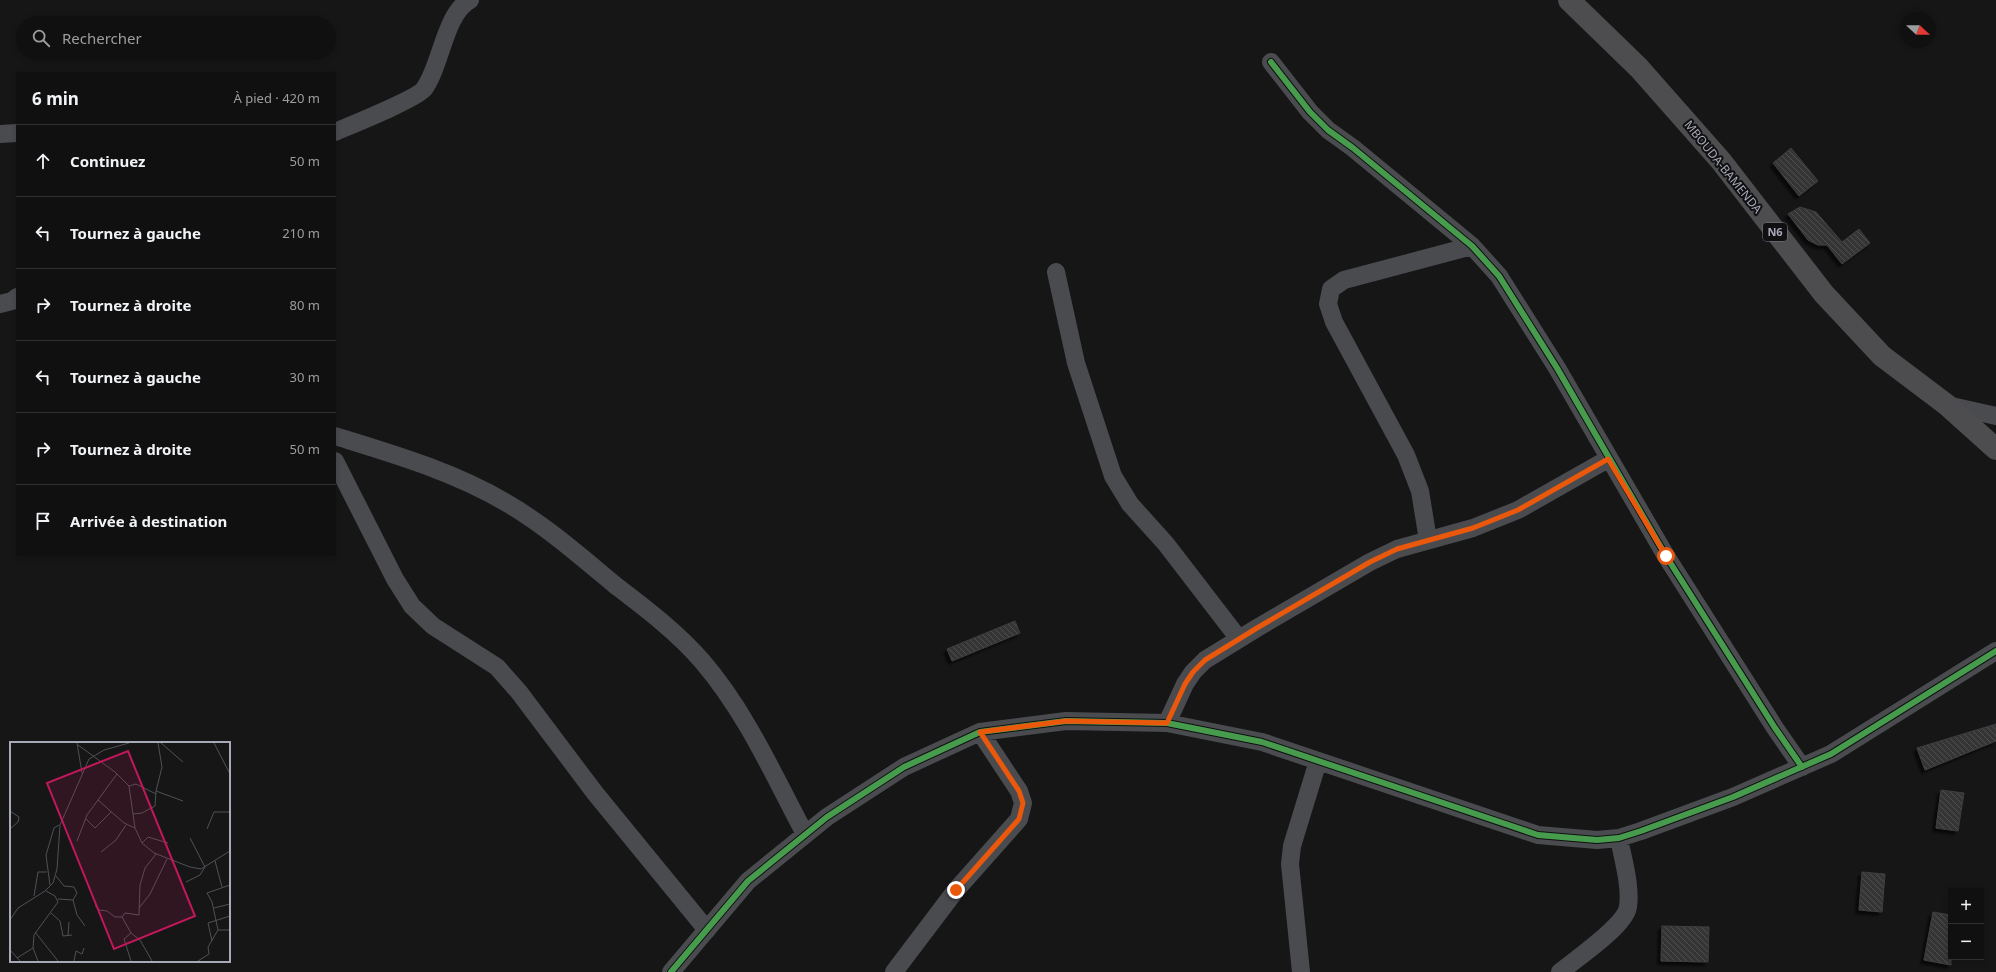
<!DOCTYPE html>
<html lang="fr">
<meta charset="utf-8">
<style>
:root{--surface:#101010;--page:#1e1e1e;--text:#f1f3f6;--muted:#9c9d9f;--line:#303030}
body{margin:0;font-family:"Noto Sans",sans-serif;background:var(--page);color:var(--text)}
.controls{position:absolute;right:12px;bottom:12px;display:grid;overflow:hidden;border-radius:0px;box-shadow:0 2px 6px #0003}
.controls button{width:36px;height:36px;display:grid;place-items:center;padding:0;border:0;border-bottom:1px solid var(--line);background:var(--surface);color:var(--text);font:20px sans-serif}
.compass{position:absolute;left:1900px;top:12px;width:36px;height:36px;border-radius:50%;background:var(--surface);box-shadow:0 2px 6px #0003;rotate:112deg}
.stop{position:absolute;width:12px;height:12px;margin:-9px;border:3px solid #ea580c;border-radius:50%;background:#fff}
.stop.end{background:#ea580c;border-color:#fff;box-shadow:0 1px 4px #0008}
.list{margin:0;padding:0;list-style:none}
h2{display:flex;justify-content:space-between;align-items:center;height:52px;margin:0;padding:0 16px;font-size:17px}
h2 small{font-size:13px;font-weight:400;color:var(--muted)}
.list li{display:grid;grid-template-columns:26px 1fr auto;gap:12px;align-items:center;box-sizing:border-box;height:72px;padding:0 16px;border-top:1px solid var(--line)}
.list b{display:block;font-size:15px;white-space:nowrap}
.list em{font-size:13px;font-style:normal;color:var(--muted)}
.icon{flex:none;width:22px;height:22px;fill:none;stroke:currentColor;stroke-width:2;stroke-linecap:round;stroke-linejoin:round}
.map{position:relative;flex:none;width:1996px;height:972px;overflow:hidden}
.search{position:absolute;background:var(--surface);box-shadow:0 2px 6px #0003;left:16px;top:16px;width:320px;height:44px;display:flex;align-items:center;gap:10px;box-sizing:border-box;padding:0 14px;border-radius:22px;color:var(--muted);font-size:15px}
.panel{position:absolute;background:var(--surface);box-shadow:0 2px 6px #0003;left:16px;top:72px;width:320px;height:484px;border-radius:0px}
.map>svg:first-child{display:block}
.building{fill:url(#building-back-hatch);stroke:#3e3f42;filter:url(#shadow)}
.lines{fill:none;stroke-linecap:round;stroke-linejoin:round}
.minor{stroke:#4a4b4f;stroke-width:18}
.highway{stroke:#4d4d50;stroke-width:22}
.cycleway-casing{stroke:#101012;stroke-width:8}
.cycleway{stroke:#469c4c;stroke-width:6}
.route{stroke:#ea580c;stroke-width:5}
.labels{text-anchor:middle;stroke-width:4;stroke-linejoin:round;paint-order:stroke}
.shield{fill:#101012;stroke:#7a7c86;stroke-width:1}
.shield-label{font-size:11px;font-weight:bold;fill:#a7aab7}
.street-label{font-size:12px;fill:#a7aab7;stroke:#101012}
.inset-road{fill:none;stroke:#505156;stroke-width:1}
.view{fill:#c2185b;fill-opacity:0.15;stroke:#c2185b;stroke-width:2}
.inset-edge{fill:none;stroke:#a7aab7;stroke-width:2}
</style>
<div class="map">
<svg width="1996" height="972" viewBox="0 0 1996 972">
<defs>
<pattern id="building-back-hatch" width="6" height="6" patternUnits="userSpaceOnUse"><rect width="6" height="6" fill="#343435"/><path d="M-1 5l2 2M0 0l6 6M5-1l2 2" fill="none" stroke="#4f4f50"/></pattern>
<filter id="shadow"><feDropShadow dx="-3.5" dy="3.5" stdDeviation="1" flood-color="#0009"/></filter>
</defs>
<rect width="100%" height="100%" fill="#161616"/>
<!-- building -->
<path class="building" d="M1791,148L1818,181L1799,196L1773,163Z
M1800,207L1816,212L1842,242L1859,229L1870,243L1842,264L1827,245H1818L1808,240L1788,214Z
M1015,621L1020,633L952,661L947,649Z
M1996,724V741L1925,770L1917,748Z
M1941,790L1964,793L1958,831L1936,828Z
M1862,872L1885,874L1882,912L1859,910Z
M1933,912L1951,915V965L1924,960Z
M1662,926L1709,927L1708,962L1661,961Z"/>
<g class="lines">
<!-- minor -->
<path class="minor" d="M1271,62L1310,112L1328,130L1353,148L1472,246L1499,276L1557,368L1666,556L1775,728L1802,767
M335,132C351,125 416,99 424,89C441,66 445,13 470,0
M0,134L17,133
M1056,272L1076,363L1113,476L1130,504L1166,544L1239,639
M0,304L12,301L17,297
M1947,405L1996,416
M335,436C393,454 452,471 505,502C545,525 580,556 615,585C645,608 677,632 702,661C746,712 774,776 805,834
M335,461L395,579L412,606L433,626L497,667L519,692L595,793L707,930
M1428,540L1420,491L1406,455L1334,322L1328,304L1331,289L1344,280L1472,246
M1167,723L1185,684L1193,672L1205,660L1257,628L1370,562L1397,549L1473,528L1518,510L1608,459
M671,972L748,881L827,817L904,767L980,732L1066,721L1167,723L1262,742L1538,835L1597,840L1619,838L1641,831L1733,797L1831,754L1996,651
M894,972L956,890L1019,819L1023,803L1019,791L980,732
M1301,972L1290,864L1292,846L1318,761
M1560,972C1576,959 1625,926 1628,907C1631,885 1623,860 1619,838"/>
<!-- highway -->
<path class="highway" d="M1569,0L1639,68L1721,161L1824,294L1882,356L1947,405L1996,449"/>
<!-- cycleway casing -->
<g class="cycleway-casing">
<path id="cycleway" d="M1271,62L1310,112L1328,130L1353,148L1472,246L1499,276L1557,368L1666,556L1775,728L1802,767
M671,972L748,881L827,817L904,767L980,732L1066,721L1167,723L1262,742L1538,835L1597,840L1619,838L1641,831L1733,797L1831,754L1996,651"/>
</g>
<!-- cycleway -->
<use href="#cycleway" class="cycleway"/>
</g>
<g class="lines">
<!-- route -->
<path class="route" d="M956,890L1019,819L1023,803L1019,791L980,732L1066,721L1167,723L1185,684L1193,672L1205,660L1257,628L1370,562L1397,549L1473,528L1518,510L1608,459L1666,556"/>
</g>
<g class="labels">
<!-- shield labels -->
<rect class="shield" x="1763" y="223" width="24" height="18" rx="3"/>
<g class="shield-label">
<text x="1775" y="236">N6</text>
</g>
<!-- street labels -->
<g class="street-label">
<text transform="translate(1723 167) rotate(51)" y="4">MBOUDA-BAMENDA</text>
</g>
</g>
<!-- overview -->
<g transform="translate(10 742)">
<rect width="220" height="220" fill="#161616"/>
<path class="inset-road" d="M67,1L72,31M148,1L152,25L146,49L173,59M151,1L173,20M204,1L220,32M68,3L105,30L119,44L125,86L132,101L144,111L180,125L191,127L220,109M119,44L126,42L146,52M88,58L114,81L125,86M0,69L9,75L8,80L0,87M123,72L132,71L145,64L146,49M76,77L85,86L101,70M197,87L204,70H220M67,99L77,73L107,32M132,101L138,95L158,101M91,110L106,98L116,83M205,119L212,145M46,134L54,144L64,145L67,151L63,158M176,140L190,133L195,125L180,96M40,143L36,113L44,86L49,83M220,143L197,151L202,160L208,188H220M24,154L28,130H37M48,157L63,158L67,173L75,184M85,163L89,168L97,169L105,175H112M129,166L140,152L157,117M204,166L220,162M41,171L50,179L53,194L62,193M0,178L8,166L35,149L43,141L47,127L50,83L79,17L94,8L119,1M25,190L48,219M121,191L114,197L121,219M58,193L59,180M202,199L198,181L220,174M0,208L10,219M7,216L23,206M28,219L23,206L24,193L48,160L45,154L36,149M64,219L66,209L72,212L74,206M142,219L130,198L121,191L112,175L115,171L129,173L130,143L135,126L146,112M188,219L199,212L198,205L208,188"/>
<path class="view" d="M118,9L185,174L104,207L37,41Z"/>
<rect width="220" height="220" class="inset-edge"/>
</g>
</svg>
<div class="controls">
<button>+</button>
<button>−</button>
</div>
<svg class="compass" viewBox="-18 -18 36 36"><path d="M0-13l5 13h-10z" fill="#e53935"/><path d="M0 13l5-13h-10z" fill="#9c9d9f"/></svg>
<div class="stop" style="left:1666px;top:556px"></div>
<div class="stop end" style="left:956px;top:890px"></div>
<div class="search"><svg class="icon" aria-label="search" viewBox="0 0 24 24"><circle cx="10" cy="10" r="6"/><path d="M15 15l6 6"/></svg>Rechercher</div>
<section class="panel">
<h2>6 min<small>À pied · 420 m</small></h2>
<ul class="list">
<li><svg class="icon" aria-label="ahead" viewBox="0 0 24 24"><path d="M12 20V5M6 11l6-6 6 6"/></svg><div><b>Continuez</b></div><em>50 m</em></li>
<li><svg class="icon" aria-label="left" viewBox="0 0 24 24"><path d="M17 20v-9H6M10 6l-5 5 5 5"/></svg><div><b>Tournez à gauche</b></div><em>210 m</em></li>
<li><svg class="icon" aria-label="right" viewBox="0 0 24 24"><path d="M7 20v-9h11M14 6l5 5-5 5"/></svg><div><b>Tournez à droite</b></div><em>80 m</em></li>
<li><svg class="icon" aria-label="left" viewBox="0 0 24 24"><path d="M17 20v-9H6M10 6l-5 5 5 5"/></svg><div><b>Tournez à gauche</b></div><em>30 m</em></li>
<li><svg class="icon" aria-label="right" viewBox="0 0 24 24"><path d="M7 20v-9h11M14 6l5 5-5 5"/></svg><div><b>Tournez à droite</b></div><em>50 m</em></li>
<li><svg class="icon" aria-label="arrive" viewBox="0 0 24 24"><path d="M6 21V4h12l-3 4 3 4H6"/></svg><div><b>Arrivée à destination</b></div></li>
</ul>
</section>
</div>
